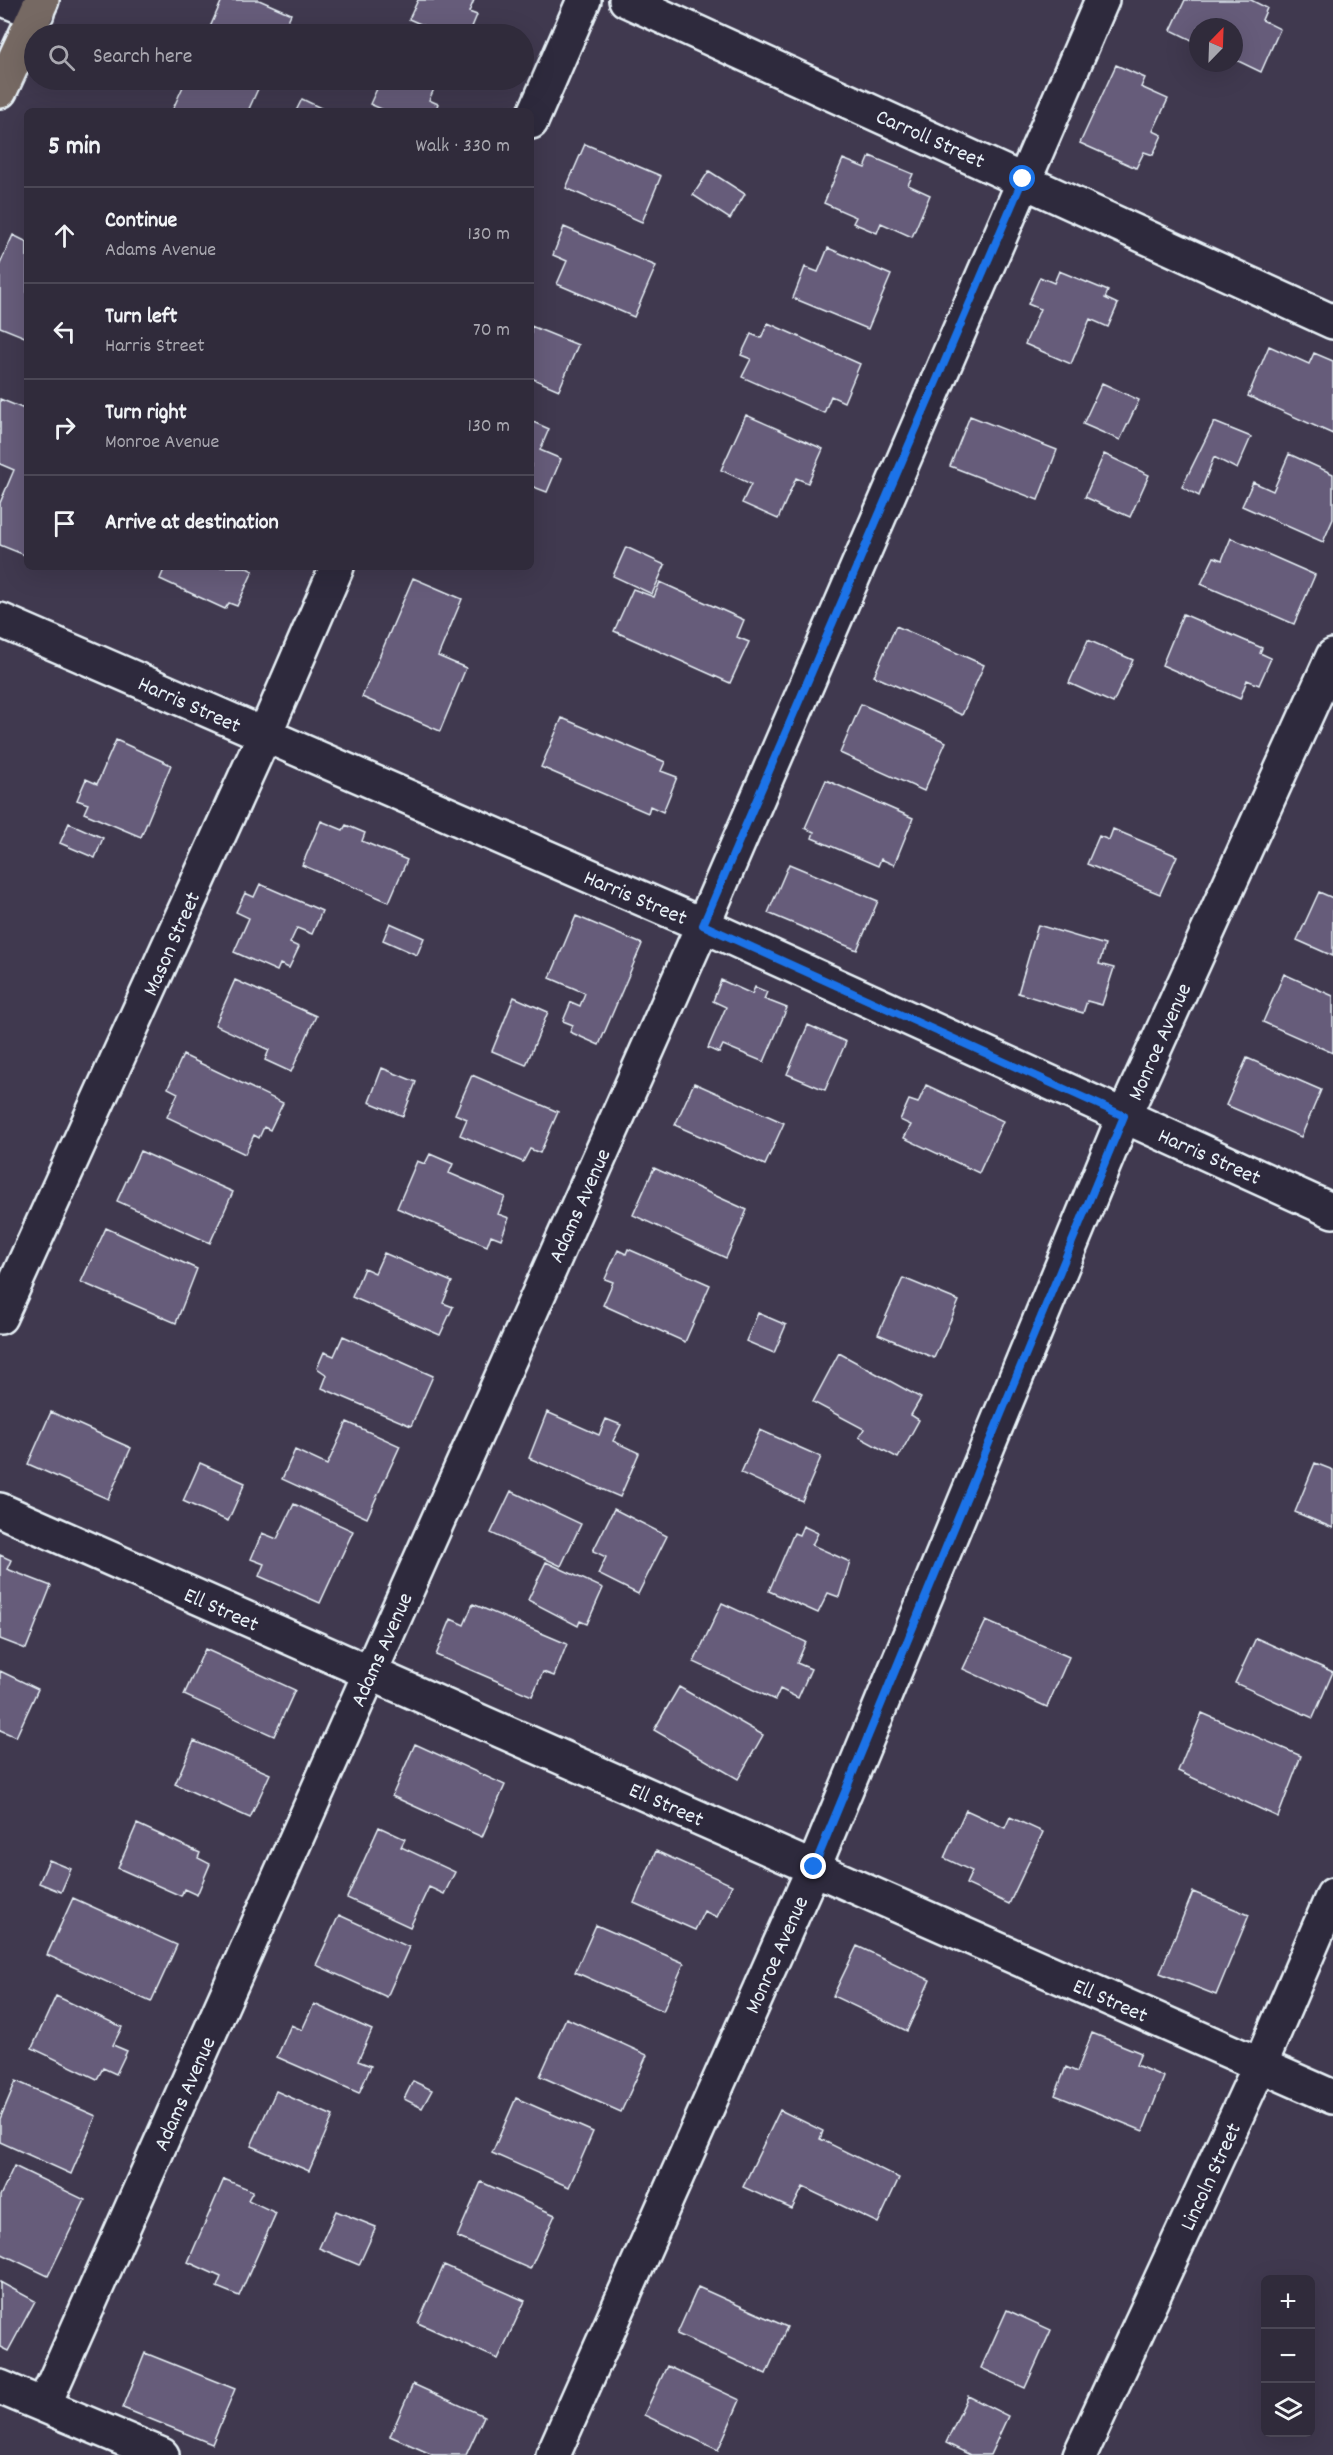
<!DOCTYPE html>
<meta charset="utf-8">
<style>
:root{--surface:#302b3b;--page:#383342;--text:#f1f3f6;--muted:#a8a7af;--line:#4b4755}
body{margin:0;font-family:Dekko,sans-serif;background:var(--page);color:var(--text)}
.controls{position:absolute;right:18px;bottom:18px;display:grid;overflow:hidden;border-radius:9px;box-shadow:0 6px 24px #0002}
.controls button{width:54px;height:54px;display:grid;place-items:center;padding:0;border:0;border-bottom:2px solid var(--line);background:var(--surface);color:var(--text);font:30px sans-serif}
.compass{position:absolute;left:1189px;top:18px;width:54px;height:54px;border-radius:50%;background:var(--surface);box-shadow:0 6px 24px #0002;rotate:23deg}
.stop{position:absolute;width:18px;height:18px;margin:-14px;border:4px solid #1a73e8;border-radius:50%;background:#fff}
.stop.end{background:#1a73e8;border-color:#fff;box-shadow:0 2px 6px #0008}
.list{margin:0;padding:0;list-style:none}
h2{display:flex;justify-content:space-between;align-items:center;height:78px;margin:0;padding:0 24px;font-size:26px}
h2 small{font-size:20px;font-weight:400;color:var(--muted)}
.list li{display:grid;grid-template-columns:39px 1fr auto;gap:18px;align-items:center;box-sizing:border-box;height:96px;padding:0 24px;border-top:2px solid var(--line)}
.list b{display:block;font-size:22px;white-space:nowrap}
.list p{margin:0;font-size:20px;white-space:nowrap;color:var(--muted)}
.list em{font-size:20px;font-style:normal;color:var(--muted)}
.icon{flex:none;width:33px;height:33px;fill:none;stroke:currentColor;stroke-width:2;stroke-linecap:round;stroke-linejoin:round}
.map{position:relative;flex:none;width:1333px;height:2455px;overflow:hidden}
.search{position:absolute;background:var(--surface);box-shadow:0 6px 24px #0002;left:24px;top:24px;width:510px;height:66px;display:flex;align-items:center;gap:15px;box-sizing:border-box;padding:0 21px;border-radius:33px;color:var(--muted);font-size:22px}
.panel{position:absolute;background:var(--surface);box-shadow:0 6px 24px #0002;left:24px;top:108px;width:510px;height:462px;border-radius:9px}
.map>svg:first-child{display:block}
.building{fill:#665c7a;stroke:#e8f1f8;stroke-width:1.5}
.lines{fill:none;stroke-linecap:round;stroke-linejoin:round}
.street-casing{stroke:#e8f1f8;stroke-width:38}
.primary-casing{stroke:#e8f1f8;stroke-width:38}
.street{stroke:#2f2a3d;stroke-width:33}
.primary{stroke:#766964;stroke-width:33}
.route{stroke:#1a73e8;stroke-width:8}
.labels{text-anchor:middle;stroke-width:4.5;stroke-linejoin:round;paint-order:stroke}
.street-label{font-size:22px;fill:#e8f1f8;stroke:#2f2a3d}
</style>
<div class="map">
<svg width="1333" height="2455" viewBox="0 0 1333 2455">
<rect width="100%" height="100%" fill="#40394f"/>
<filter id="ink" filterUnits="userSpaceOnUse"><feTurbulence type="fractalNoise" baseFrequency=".0167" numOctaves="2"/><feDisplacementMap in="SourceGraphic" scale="12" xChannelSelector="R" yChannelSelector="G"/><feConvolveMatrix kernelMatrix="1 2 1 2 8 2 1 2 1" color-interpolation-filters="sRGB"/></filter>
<g filter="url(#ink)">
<!-- building -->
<path class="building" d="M222,0H259L291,14L282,34H207Z
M418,0H474L469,12L477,15L469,34H443L409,19Z
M1185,0H1251L1267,8L1262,20L1280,29L1261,72L1234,59V27H1198V43L1171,30Z
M1116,65L1145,78L1141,87L1168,99L1153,131L1162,135L1153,155L1144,152L1136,168L1080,143Z
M186,80H262L248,111H172Z
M381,80H438L429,100L438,104L435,111H386L370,104Z
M302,99L327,111H296Z
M585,144L661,176L642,222L566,188Z
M870,156L913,174L908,185L930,195L912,237L881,223L877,233L853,223L856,217L824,203L843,159L865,168Z
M709,171L745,194L730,219L693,195Z
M564,227L656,266L634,317L557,284L567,261L553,255Z
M13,235L27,242V338L0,327V264Z
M828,248L891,275L868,329L793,298L805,267L818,272Z
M1059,271L1108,291L1105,298L1118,304L1108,327L1090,319L1071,364L1025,344L1040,309L1028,304L1040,277L1054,283Z
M768,323L860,364L844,402L831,396L824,413L742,377L751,359L741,355L751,334L761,338Z
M531,326L578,345L559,390L531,378Z
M1269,346L1309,364L1314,353L1333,361V434L1248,396Z
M1102,383L1139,400L1120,440L1083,424Z
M0,399L27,410V556L0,545V503L14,470L0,464Z
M746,415L823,449L808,483L796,478L778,519L742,503L751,484L721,470Z
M970,416L1057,450L1038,500L950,466Z
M531,421L549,429L540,450L561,459L547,492L531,486Z
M1214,422L1251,437L1237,469L1214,457L1199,496L1182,487Z
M1104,454L1149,475L1130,517L1085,497Z
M1289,454L1333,474V519L1323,542L1242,506L1253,482L1273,491Z
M1231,538L1315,575L1294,624L1201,584L1214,557L1222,560Z
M626,547L665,565L652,594L613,576Z
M165,567H245L253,571L237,606L229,603L225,609L160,579Z
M413,578L462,599L438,656L466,668L440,731L362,697Z
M660,582L744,620L737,637L749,642L730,683L614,631L633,589L654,597Z
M1183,614L1262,648L1260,653L1271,658L1259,685L1247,680L1240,699L1162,665Z
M896,626L984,665L962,715L874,676Z
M1088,640L1133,660L1113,703L1069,683Z
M861,704L946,742L924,791L840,753Z
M562,718L665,762L661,771L677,777L663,812L650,806L648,813L541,767Z
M116,740L171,765L141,837L84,813L88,804L77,800L86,779L97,784Z
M826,780L913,818L894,865L881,859L878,866L812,838L814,832L805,828Z
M321,821L343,830L346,825L365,833L362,841L407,860L389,902L302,865Z
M69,823L103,838L95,858L60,843Z
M1113,829L1177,856L1160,894L1087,864L1099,836L1109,840Z
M789,864L878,901L857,950L768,913Z
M260,884L322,911L312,934L297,928L290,943L299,947L289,968L280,964L277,971L234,952L249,918L236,912L245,893L254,897Z
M1319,892L1333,898V956L1297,940Z
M576,916L642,944L599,1045L570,1032L573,1025L563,1021L571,1002L580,1006L585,993L550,978Z
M390,923L424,938L417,955L383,940Z
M1038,925L1105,945L1099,964L1114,968L1102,1005L1087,1001L1083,1013L1018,993Z
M1284,974L1333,996V1053L1263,1022Z
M235,980L316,1016L291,1072L265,1060L269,1050L215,1025Z
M721,980L752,994L755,987L767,992L764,999L787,1008L764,1062L723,1045L719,1053L708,1048L726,1007L713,1001Z
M514,997L548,1012L526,1065L492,1051Z
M808,1025L846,1042L825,1090L787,1074Z
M183,1055L283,1103L270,1130L264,1127L259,1138L254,1135L245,1154L167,1117L178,1093L168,1088Z
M1247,1058L1321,1090L1301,1137L1226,1105Z
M382,1068L416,1082L403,1116L369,1102Z
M472,1075L558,1112L540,1153L530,1149L523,1162L460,1135L467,1119L455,1114Z
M694,1083L784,1123L765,1165L675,1125Z
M926,1085L1003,1121L979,1173L904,1138L911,1125L900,1120L909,1100L918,1103Z
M140,1151L233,1192L210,1243L117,1201Z
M430,1154L453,1164L449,1173L505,1197L498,1214L509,1218L501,1239L491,1235L487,1246L397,1208L417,1161L425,1164Z
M654,1168L747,1210L726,1258L633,1215Z
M106,1228L197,1269L176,1323L81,1282Z
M628,1249L710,1285L685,1342L603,1305L613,1282L605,1279L618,1250L626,1254Z
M384,1253L452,1282L443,1303L453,1307L440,1335L352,1297L364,1268L375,1273Z
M903,1278L959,1301L934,1358L878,1334Z
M758,1313L786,1325L774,1353L746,1341Z
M343,1336L433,1376L411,1426L322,1388L327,1375L317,1368L324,1352L334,1356Z
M839,1353L921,1398L911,1415L919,1420L898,1458L859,1437L864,1429L813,1402Z
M51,1412L131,1448L108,1499L28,1464Z
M547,1412L599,1435L606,1419L621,1425L613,1441L639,1453L620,1497L529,1458Z
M347,1422L400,1446L367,1518L282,1479L295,1450L327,1465Z
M760,1430L821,1457L802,1501L741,1473Z
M200,1463L245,1483L228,1521L183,1501Z
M1315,1463L1333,1470V1528L1295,1512Z
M511,1491L581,1524L561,1566L491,1533Z
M294,1504L353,1531L320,1603L259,1576L264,1564L251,1559L262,1533L277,1539Z
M614,1509L667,1536L638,1594L598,1574L606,1557L593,1551Z
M803,1526L818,1533L812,1545L850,1562L839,1597L828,1593L818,1613L769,1591L794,1533L799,1535Z
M0,1555L11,1560L7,1569L51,1586L26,1649L0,1639Z
M546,1562L603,1588L587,1624L580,1621L578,1626L528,1600Z
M722,1603L806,1642L797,1663L811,1669L798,1698L780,1689L775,1700L694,1662Z
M473,1604L567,1644L554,1676L543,1672L532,1696L436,1655L451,1619L464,1625Z
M986,1621L1069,1657L1047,1707L963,1669Z
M1256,1638L1333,1672L1313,1718L1235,1683Z
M205,1649L295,1690L274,1736L184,1695Z
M0,1671L38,1689L16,1737L0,1730Z
M679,1687L763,1735L738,1779L654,1730Z
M1202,1713L1301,1756L1278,1817L1178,1771Z
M194,1741L270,1774L250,1818L175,1784Z
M415,1744L505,1785L482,1837L392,1796Z
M966,1810L1005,1828L1010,1817L1043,1832L1009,1904L966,1884L972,1871L944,1858Z
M137,1824L200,1853L198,1858L210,1864L197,1895L184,1889L181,1896L118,1868Z
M379,1827L405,1839L401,1847L455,1872L444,1894L429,1887L410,1927L347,1898Z
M656,1851L732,1885L717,1917L704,1911L695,1930L634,1903Z
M49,1860L71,1869L61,1892L39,1883Z
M1193,1892L1249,1915L1216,1995L1160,1973Z
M73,1898L177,1945L151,2002L47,1955Z
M339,1915L409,1947L387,1997L316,1965Z
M596,1925L684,1963L663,2011L575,1972Z
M857,1946L930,1980L907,2031L833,1996Z
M56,1996L122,2027L113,2045L127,2051L116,2074L103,2068L97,2079L32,2048Z
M314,2004L372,2030L358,2061L371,2066L359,2093L277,2057L291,2025L302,2030Z
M566,2018L647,2055L621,2112L540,2076Z
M1092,2033L1141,2053L1136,2065L1164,2077L1143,2131L1055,2095L1066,2067L1077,2072Z
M16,2081L96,2116L71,2174L0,2142V2119Z
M413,2081L432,2090L422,2108L404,2099Z
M276,2091L333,2116L309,2171L251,2146Z
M516,2098L593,2132L569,2187L492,2153Z
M780,2110L823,2131L820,2139L899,2178L878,2223L803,2187L792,2209L743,2187Z
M14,2166L85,2200L48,2276L0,2253V2196Z
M224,2179L253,2191L248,2200L276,2213L239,2296L217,2287L221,2277L188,2262Z
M481,2182L555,2215L530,2269L457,2237Z
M336,2211L376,2227L359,2265L319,2248Z
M444,2265L525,2301L498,2359L418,2323Z
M0,2282L35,2301L8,2351L0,2347Z
M698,2287L787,2327L766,2374L677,2334Z
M1007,2310L1051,2330L1025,2388L981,2368Z
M145,2353L235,2389L212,2444L123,2408Z
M667,2366L740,2400L718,2450L644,2415Z
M413,2384L484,2416L466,2455H433L390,2436Z
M968,2396L1008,2416L990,2455H970L946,2443Z"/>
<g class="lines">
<!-- street casing -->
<g class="street-casing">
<path id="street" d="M5,0L37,13
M626,0L1333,322
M531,122L584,0
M0,620L703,925L1333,1211
M0,1317L264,736L337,567
M0,1510L1333,2097
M0,2387L162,2455
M44,2405L703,925L1102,0
M553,2455L814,1867L1124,1116L1333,656
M1080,2455L1260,2065L1333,1895"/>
</g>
<!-- primary casing -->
<g class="primary-casing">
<path id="primary" d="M0,91L42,0"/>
</g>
<!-- street -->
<use href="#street" class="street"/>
<!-- primary -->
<use href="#primary" class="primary"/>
</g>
</g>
<g class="lines" filter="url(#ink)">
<!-- route -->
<path class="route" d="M814,1867L1124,1116L703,925L1023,179"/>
</g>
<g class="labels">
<!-- street labels -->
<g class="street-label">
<text transform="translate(931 137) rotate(24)" y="8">Carroll Street</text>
<text transform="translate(190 703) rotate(24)" y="8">Harris Street</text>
<text transform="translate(636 896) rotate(23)" y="8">Harris Street</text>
<text transform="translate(170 943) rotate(-66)" y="8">Mason Street</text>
<text transform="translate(1158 1041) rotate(-66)" y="8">Monroe Avenue</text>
<text transform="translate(1210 1155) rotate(24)" y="8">Harris Street</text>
<text transform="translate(578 1205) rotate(-66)" y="8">Adams Avenue</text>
<text transform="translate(222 1608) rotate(24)" y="8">Ell Street</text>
<text transform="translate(380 1649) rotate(-66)" y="8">Adams Avenue</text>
<text transform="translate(667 1803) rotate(24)" y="8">Ell Street</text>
<text transform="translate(775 1954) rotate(-66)" y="8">Monroe Avenue</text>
<text transform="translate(1111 1999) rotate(24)" y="8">Ell Street</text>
<text transform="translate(183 2093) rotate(-66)" y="8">Adams Avenue</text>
<text transform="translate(1209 2176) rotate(-65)" y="8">Lincoln Street</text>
</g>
</g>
</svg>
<div class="controls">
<button>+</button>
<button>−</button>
<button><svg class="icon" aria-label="layers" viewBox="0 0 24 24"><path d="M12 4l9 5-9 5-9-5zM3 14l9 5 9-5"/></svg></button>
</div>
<svg class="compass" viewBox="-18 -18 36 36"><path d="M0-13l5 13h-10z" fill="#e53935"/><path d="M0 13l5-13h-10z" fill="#a8a7af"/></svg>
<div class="stop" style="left:1023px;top:179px"></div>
<div class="stop end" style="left:814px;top:1867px"></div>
<div class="search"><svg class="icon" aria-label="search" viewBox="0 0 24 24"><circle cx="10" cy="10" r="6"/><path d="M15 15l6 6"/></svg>Search here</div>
<section class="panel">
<h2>5 min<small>Walk · 330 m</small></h2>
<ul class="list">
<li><svg class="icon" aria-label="ahead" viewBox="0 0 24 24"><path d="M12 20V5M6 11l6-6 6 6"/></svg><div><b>Continue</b><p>Adams Avenue</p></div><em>130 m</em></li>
<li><svg class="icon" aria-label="left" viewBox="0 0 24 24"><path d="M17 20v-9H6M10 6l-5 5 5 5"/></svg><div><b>Turn left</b><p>Harris Street</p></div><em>70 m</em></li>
<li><svg class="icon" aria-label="right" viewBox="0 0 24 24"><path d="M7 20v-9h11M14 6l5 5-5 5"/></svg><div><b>Turn right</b><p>Monroe Avenue</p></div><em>130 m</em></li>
<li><svg class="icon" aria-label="arrive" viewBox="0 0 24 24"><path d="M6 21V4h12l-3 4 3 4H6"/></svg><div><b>Arrive at destination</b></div></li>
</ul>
</section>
</div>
